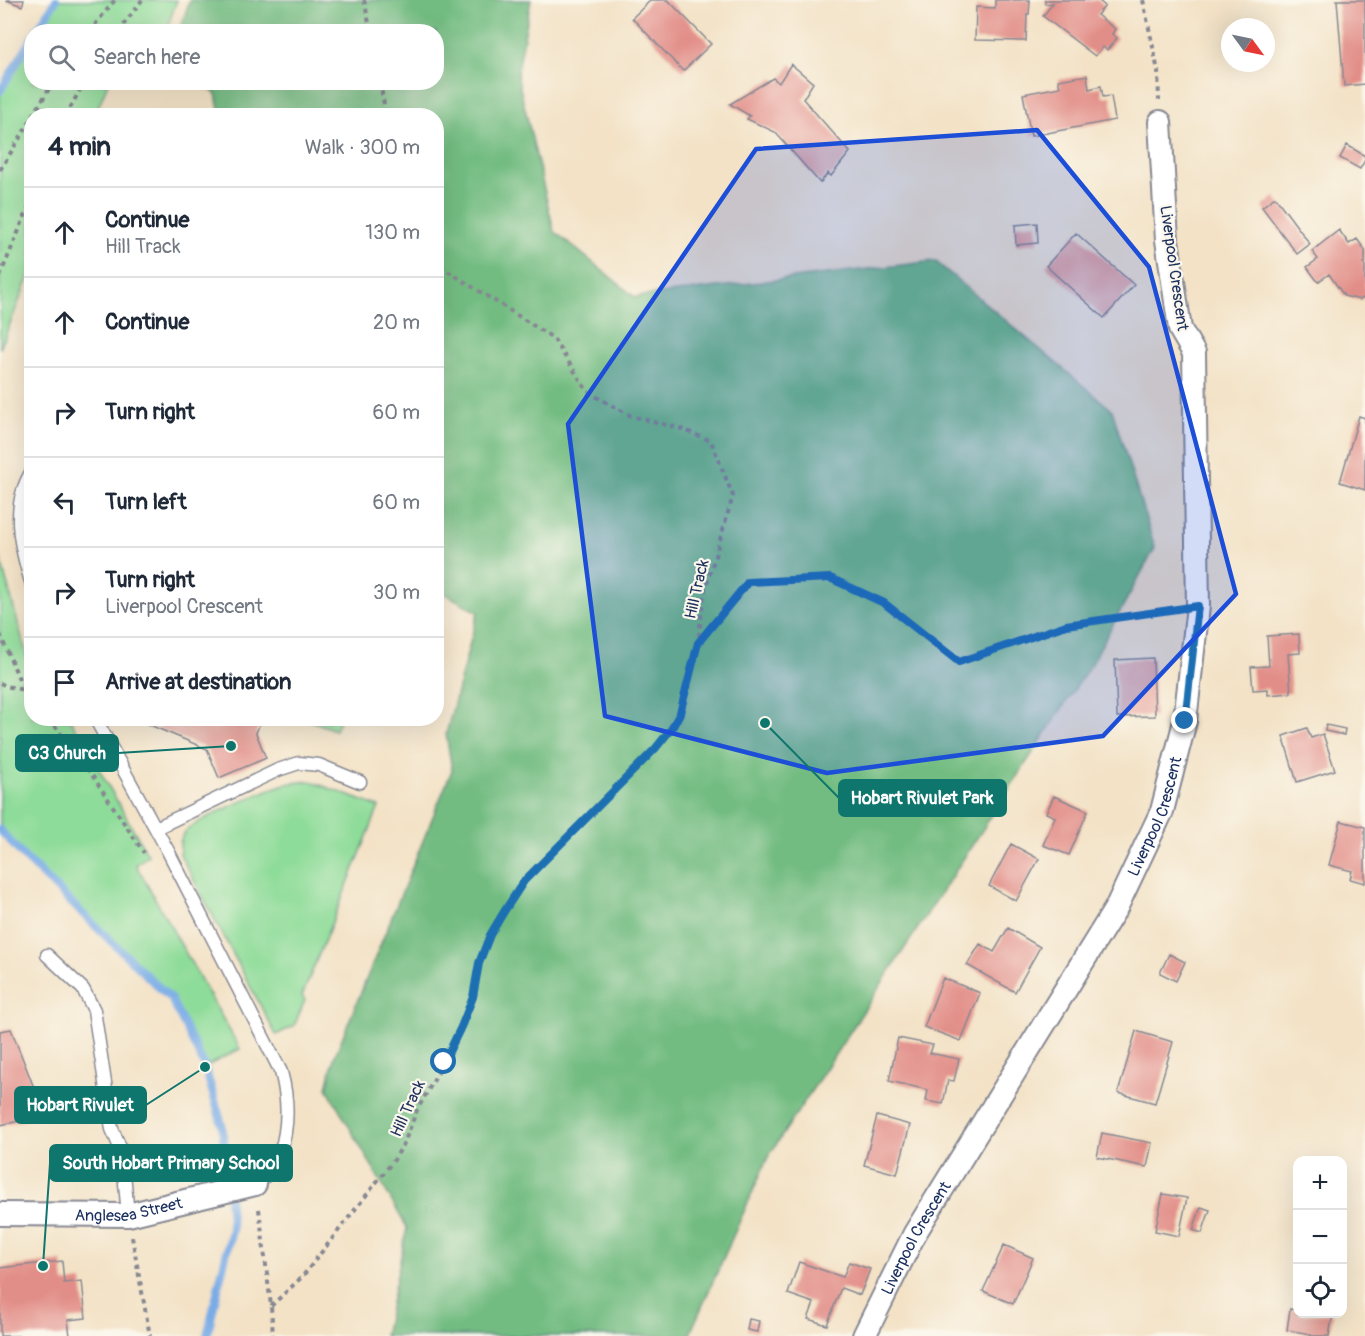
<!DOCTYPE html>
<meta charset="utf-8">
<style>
:root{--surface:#fff;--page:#f6f6f7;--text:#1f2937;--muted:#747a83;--line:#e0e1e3}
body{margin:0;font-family:Pangolin,sans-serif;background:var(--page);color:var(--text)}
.controls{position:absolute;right:18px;bottom:18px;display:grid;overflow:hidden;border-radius:12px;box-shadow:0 6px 24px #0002}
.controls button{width:54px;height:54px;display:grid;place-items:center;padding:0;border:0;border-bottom:2px solid var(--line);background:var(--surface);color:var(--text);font:30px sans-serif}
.compass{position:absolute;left:1221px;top:18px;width:54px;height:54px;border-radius:50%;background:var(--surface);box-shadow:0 6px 24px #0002;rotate:123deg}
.stop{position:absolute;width:18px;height:18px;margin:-14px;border:4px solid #1f6fb2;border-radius:50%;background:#fff}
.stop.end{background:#1f6fb2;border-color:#fff;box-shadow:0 2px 6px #0008}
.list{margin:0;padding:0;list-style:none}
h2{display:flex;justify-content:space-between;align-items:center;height:78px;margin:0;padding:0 24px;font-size:26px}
h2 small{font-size:20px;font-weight:400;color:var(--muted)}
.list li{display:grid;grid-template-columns:39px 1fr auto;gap:18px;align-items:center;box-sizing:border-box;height:90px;padding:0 24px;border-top:2px solid var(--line)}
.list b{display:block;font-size:22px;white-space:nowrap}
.list p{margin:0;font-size:20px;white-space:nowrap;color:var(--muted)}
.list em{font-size:20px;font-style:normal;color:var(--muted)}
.icon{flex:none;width:33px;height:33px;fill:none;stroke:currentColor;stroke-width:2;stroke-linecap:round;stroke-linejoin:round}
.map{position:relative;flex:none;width:1365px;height:1336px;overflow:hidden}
.search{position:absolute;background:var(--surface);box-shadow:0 6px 24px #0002;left:24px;top:24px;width:420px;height:66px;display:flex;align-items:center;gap:15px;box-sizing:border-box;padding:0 21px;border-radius:24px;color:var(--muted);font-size:22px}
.panel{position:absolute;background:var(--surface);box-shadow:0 6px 24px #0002;left:24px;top:108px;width:420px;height:618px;border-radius:24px}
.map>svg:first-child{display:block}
.green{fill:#8edc99;stroke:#54867c;stroke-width:1.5}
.forest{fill:#72bc81;stroke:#467670;stroke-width:1.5}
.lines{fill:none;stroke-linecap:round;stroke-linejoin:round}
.stream{stroke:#79ace6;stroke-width:8}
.building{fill:#e28e88}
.service-casing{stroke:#878892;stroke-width:15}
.minor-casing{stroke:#878892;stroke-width:26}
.path{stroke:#878892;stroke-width:4;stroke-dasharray:4.5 4.5;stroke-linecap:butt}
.service{stroke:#fff;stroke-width:12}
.minor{stroke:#fff;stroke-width:22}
.route{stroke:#1f6fb2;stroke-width:8}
.marked{fill:#1d4ed8;fill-opacity:0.2;stroke:#1d4ed8;stroke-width:4.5;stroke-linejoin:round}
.labels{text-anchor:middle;stroke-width:4.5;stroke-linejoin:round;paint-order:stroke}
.street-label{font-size:16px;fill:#1b2f5e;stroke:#fbf7ec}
.leader{fill:none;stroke:#0f766e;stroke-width:2}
.callout-dot{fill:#0f766e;stroke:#fbf7ec;stroke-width:2}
.callout{fill:#0f766e;stroke:#0f766e;stroke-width:2}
.callout-label{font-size:18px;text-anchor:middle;font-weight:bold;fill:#fff}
</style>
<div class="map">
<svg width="1365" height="1336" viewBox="0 0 1365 1336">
<rect width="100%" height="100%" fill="#fbf7ec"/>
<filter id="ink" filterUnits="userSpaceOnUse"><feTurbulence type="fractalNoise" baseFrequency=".0167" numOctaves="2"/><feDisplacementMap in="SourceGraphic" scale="12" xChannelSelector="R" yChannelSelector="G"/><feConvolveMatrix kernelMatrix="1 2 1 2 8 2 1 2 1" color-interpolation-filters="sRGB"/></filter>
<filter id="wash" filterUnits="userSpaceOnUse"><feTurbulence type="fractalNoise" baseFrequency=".008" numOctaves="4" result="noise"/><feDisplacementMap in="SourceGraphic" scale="24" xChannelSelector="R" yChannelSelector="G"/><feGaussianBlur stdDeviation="1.35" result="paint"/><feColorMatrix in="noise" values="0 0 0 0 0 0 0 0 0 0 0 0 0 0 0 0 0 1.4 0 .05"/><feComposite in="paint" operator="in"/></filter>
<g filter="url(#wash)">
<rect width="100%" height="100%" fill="#f3e2c6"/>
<!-- green -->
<path class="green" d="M56,0H177L166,31H36Z
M31,38L32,82L108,83L95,115L32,116L31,271L0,349V91Z
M0,557L31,671L32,718L70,719L148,855L136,865L240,1049L205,1067L171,999L25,858L0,830Z
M306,719L340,718V719L335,730Z
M310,781L379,807L302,996L305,1000L294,1026L276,1035L180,854C180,846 179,839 185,832C195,820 264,791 282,785C291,782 301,782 310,781Z"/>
<!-- forest -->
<path class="forest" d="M190,0H531L517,75L554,231L635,297L935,261L1112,410L1155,548L1091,664L768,1157L689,1336H384L407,1228L327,1088L334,1058L452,770L446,734L478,612L437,589L436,116L220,115L216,94L201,83L436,82V32L179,31Z"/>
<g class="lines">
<!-- stream -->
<path class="stream" d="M36,32L56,0
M0,91L32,38
M0,830L25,858L171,999L205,1067L222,1125L232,1229L207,1336"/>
</g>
<g id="blocks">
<!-- building -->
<path class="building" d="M6,0H24L22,6Z
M651,0H668L711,44L683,71L632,18Z
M995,0H1030L1029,14H1027L1026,41L975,40L976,7L995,8Z
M1045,0H1098L1105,6L1097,15L1115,29L1112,34L1117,38L1107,50L1103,47L1095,56L1043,16L1053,3L1045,4Z
M1337,0H1365V84L1344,86Z
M791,64L813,83L803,99L850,152L831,176L828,173L820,183L775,132L747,119L750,116L730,104L773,78L779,83Z
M1087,75L1089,89L1101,86L1103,97L1111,96L1115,120L1031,136L1023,94L1060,87L1058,80Z
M1347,145L1365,156V160L1360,169L1340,158Z
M1275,197L1310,244L1297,254L1262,207Z
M1037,223L1038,243L1016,245L1015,225Z
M1339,230L1349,244L1357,239L1365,250V262L1363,263L1365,266V297L1360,300L1344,296L1329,274L1318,282L1307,267L1318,259L1312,251Z
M1076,233L1134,285L1104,318L1046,266Z
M1359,416L1365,418V490L1340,482Z
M1299,634L1300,653L1288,654L1291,693L1268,695V689L1253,690L1251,667L1269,666L1267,636Z
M1153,658L1155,716L1117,717L1115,660Z
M133,718H262L256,733L266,758L219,778L207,749Z
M1326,725L1345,729L1344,735L1325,731Z
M1307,728L1311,738L1323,734L1335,770L1297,782L1283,736Z
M1054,796L1088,811L1069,855L1043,845L1055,817L1046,813Z
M1341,821L1365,827V883L1350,879L1352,871L1329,865Z
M1011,844L1039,859L1016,901L989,886Z
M1008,928L1040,947L1015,992L967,965L980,944L994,952Z
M1169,954L1185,962L1176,981L1160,973Z
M943,978L980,993L961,1041L924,1027Z
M11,1029L45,1116L0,1125V1031Z
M1136,1031L1173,1042L1155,1103L1118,1093Z
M898,1038L933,1045L930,1053L959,1059L954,1081L948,1080L943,1104L926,1101L928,1090L889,1081Z
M877,1116L910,1125L897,1174L864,1165Z
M1102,1133L1152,1143L1147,1167L1097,1157Z
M1163,1194L1187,1198L1179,1236L1155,1231Z
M1201,1207L1210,1210L1202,1233L1193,1230Z
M1004,1245L1033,1258L1013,1304L983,1291Z
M62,1261L64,1283L82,1281L86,1318L68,1320L70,1336H0V1268Z
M799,1262L843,1277L849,1262L870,1269L860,1295L841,1288L827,1325L808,1319L814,1303L788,1294Z
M1290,1309L1298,1310V1314H1333L1329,1336H1310L1311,1334L1287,1330Z
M749,1319L759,1321L757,1332L747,1330Z"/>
</g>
</g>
<g filter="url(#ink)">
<use href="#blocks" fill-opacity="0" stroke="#878892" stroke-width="1.5"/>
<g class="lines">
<!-- service casing -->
<g class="service-casing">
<path id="service" d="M32,471C10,506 20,547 32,585
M95,718L168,851L281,1072C291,1108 290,1162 255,1184
M156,828L278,770L299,763L319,765L360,782
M47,955L83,989L94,1010L112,1129L122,1152L128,1215"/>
</g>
<!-- minor casing -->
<g class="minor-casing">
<g id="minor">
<path id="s1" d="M0,1214L128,1215L255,1184"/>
<path id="s2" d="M864,1336L915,1233L1116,908L1162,811L1185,721L1198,606L1194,353L1180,329L1167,240L1160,122"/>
</g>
</g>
<!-- path -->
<path class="path" d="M364,0L371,32
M1143,0L1158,71L1159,100
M89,32L115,0
M118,32L142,0
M380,82L386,116
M33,116L53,82
M66,116L84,82
M0,170L32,118
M0,276L32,199
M0,634L19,679L32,696
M699,641L748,582L830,578L884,603L959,662L1066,625L1173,609
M0,683L6,686L28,691
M49,718L94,778L144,853
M317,718L329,723L335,718
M259,1209L271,1306L273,1336
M132,1237L150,1336
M271,1306L302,1277L394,1160L404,1143L417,1110L444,1062L461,1027L473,997L479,963L490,935L505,910L524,881L655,749L672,728L687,692L698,643L704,593L733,496L711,441L682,429L631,416L588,392L553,338L446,270L436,260"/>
<!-- service -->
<use href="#service" class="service"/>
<!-- minor -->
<use href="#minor" class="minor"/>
</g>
</g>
<g class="lines" filter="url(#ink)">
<!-- route -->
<path class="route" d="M444,1062L461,1027L473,997L479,963L490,935L505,910L524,881L655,749L672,728L680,713L698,643L748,582L830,578L884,603L959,662L1066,625L1198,606L1185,721"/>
</g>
<!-- marked area -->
<path class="marked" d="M1037,130L1149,267L1236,594L1103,736L827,773L605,716L568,424L756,149Z"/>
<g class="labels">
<!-- street labels -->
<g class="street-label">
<text transform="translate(1175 268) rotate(82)" y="6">Liverpool Crescent</text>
<text transform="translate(696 589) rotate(-77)" y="6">Hill Track</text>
<text dy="6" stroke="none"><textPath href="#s2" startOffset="597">Liverpool Crescent</textPath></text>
<text transform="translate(407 1108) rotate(-65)" y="6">Hill Track</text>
<text dy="6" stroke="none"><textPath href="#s1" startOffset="129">Anglesea Street</textPath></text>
<text dy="6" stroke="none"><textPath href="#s2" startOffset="111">Liverpool Crescent</textPath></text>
</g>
</g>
<!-- callouts -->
<path class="leader" d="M231 746L118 753M765 723L839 798M205 1067L146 1105M43 1266L50 1163"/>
<g class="callout-dot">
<circle cx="231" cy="746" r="6"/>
<circle cx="765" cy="723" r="6"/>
<circle cx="205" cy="1067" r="6"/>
<circle cx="43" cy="1266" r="6"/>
</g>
<g class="callout">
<rect x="16" y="735" width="102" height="36" rx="6"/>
<rect x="839" y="780" width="167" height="36" rx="6"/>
<rect x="15" y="1087" width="131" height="36" rx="6"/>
<rect x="50" y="1145" width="242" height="36" rx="6"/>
</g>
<g class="callout-label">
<text x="67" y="759">C3 Church</text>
<text x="922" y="804">Hobart Rivulet Park</text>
<text x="80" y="1111">Hobart Rivulet</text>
<text x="171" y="1169">South Hobart Primary School</text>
</g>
</svg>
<div class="controls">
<button>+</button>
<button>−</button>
<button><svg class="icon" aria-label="locate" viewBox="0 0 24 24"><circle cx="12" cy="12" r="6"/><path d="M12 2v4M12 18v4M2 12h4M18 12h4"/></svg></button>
</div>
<svg class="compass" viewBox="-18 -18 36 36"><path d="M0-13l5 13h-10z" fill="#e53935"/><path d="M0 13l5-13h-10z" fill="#747a83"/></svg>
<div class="stop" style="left:444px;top:1062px"></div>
<div class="stop end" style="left:1185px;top:721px"></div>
<div class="search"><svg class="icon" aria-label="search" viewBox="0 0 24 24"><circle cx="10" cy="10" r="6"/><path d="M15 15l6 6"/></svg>Search here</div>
<section class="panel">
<h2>4 min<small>Walk · 300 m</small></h2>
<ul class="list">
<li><svg class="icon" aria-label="ahead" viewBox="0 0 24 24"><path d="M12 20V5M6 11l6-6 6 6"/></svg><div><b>Continue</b><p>Hill Track</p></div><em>130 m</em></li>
<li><svg class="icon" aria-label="ahead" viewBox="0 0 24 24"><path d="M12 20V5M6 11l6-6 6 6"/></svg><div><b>Continue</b></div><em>20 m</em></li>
<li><svg class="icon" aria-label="right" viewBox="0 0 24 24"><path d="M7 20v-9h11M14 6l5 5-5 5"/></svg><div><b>Turn right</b></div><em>60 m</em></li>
<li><svg class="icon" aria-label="left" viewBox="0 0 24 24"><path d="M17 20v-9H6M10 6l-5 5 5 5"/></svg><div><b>Turn left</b></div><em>60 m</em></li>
<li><svg class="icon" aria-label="right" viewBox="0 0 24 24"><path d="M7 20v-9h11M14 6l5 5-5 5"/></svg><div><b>Turn right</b><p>Liverpool Crescent</p></div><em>30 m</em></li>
<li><svg class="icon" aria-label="arrive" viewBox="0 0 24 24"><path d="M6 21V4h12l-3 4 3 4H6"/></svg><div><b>Arrive at destination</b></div></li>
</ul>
</section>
</div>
